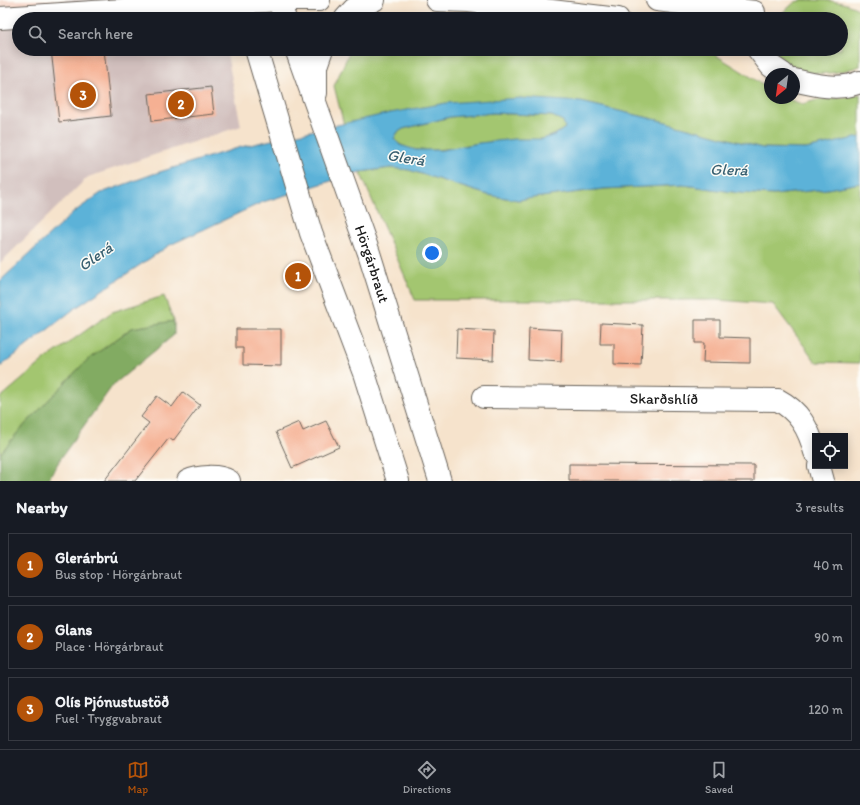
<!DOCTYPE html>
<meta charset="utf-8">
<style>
:root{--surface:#171b24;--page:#20242c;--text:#f1f3f6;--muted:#9ea1a6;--line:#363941;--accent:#b45309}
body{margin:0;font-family:Itim,sans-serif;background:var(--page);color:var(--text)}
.controls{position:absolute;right:12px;bottom:12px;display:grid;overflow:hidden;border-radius:0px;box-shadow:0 2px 10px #0003}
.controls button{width:36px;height:36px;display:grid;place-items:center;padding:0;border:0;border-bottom:1px solid var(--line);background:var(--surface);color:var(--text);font:20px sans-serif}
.compass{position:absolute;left:764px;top:68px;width:36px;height:36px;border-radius:50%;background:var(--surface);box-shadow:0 2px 10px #0003;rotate:209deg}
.you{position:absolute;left:432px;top:253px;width:14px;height:14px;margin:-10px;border:3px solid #fff;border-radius:50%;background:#1a73e8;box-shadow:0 0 0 6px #1a73e833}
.badge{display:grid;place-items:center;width:26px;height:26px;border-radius:50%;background:var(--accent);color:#fff;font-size:13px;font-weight:700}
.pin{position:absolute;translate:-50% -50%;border:2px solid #fff;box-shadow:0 1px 4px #0006}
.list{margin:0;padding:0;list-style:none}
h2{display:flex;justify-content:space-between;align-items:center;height:52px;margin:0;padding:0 16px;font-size:17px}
h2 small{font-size:13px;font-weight:400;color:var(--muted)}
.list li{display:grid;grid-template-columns:26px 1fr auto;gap:12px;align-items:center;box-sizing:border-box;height:64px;margin:0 8px 8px;padding:0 8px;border:1px solid var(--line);border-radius:0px}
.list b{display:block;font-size:15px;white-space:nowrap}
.list p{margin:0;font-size:13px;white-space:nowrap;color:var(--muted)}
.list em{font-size:13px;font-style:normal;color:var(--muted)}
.icon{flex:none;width:22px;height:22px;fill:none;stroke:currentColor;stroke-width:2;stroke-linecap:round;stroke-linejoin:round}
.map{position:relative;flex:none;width:860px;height:481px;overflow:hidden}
.search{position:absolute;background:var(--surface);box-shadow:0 2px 10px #0003;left:12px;right:12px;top:12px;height:44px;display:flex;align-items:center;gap:10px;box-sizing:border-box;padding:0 14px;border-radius:22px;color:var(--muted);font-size:15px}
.sheet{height:268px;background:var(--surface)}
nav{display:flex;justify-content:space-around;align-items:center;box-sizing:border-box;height:56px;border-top:1px solid var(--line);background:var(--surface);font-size:11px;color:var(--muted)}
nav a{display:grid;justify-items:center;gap:2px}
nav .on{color:var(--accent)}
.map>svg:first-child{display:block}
.built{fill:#f5d2c3}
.industrial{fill:#d1bfbd}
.green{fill:#a3c66f;stroke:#607146}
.forest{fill:#82ab62;stroke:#4f643f}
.water{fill:#5cb2d8;stroke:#3c677a;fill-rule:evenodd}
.building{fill:#f5b093}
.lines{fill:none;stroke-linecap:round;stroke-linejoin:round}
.minor-casing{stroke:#68625a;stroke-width:24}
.major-casing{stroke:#68625a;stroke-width:24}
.highway-casing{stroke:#68625a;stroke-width:24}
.minor{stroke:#fff;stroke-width:22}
.major{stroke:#fff;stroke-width:22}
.highway{stroke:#fff;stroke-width:22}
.labels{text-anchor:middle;stroke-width:3;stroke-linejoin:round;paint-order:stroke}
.street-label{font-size:15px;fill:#1c1c1c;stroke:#fdfcf7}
.water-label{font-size:16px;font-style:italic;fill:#396071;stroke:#fdfcf7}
</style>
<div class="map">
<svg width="860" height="481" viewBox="0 0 860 481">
<rect width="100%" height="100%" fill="#fdfcf7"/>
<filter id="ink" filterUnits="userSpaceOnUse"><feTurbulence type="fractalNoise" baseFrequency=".025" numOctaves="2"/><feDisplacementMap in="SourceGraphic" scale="8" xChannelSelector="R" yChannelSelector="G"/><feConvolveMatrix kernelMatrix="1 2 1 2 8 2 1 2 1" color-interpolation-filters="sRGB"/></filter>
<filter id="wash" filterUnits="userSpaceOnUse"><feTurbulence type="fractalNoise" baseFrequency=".012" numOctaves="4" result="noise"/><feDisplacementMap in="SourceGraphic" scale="16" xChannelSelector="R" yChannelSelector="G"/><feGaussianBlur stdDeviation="0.9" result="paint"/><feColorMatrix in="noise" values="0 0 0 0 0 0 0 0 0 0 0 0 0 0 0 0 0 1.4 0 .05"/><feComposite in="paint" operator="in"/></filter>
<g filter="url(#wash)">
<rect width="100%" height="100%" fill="#f6e3cc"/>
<!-- built -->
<path class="built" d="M0,0H69L0,8Z"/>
<!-- industrial -->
<path class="industrial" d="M69,0H217L221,19H19V49H226L241,126L88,177L0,263V8Z"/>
<!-- green -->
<path class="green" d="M803,0C823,0 843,0 860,10V66C829,77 794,79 774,49H841V19H775L795,2Z
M352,49H706L770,89V98H785L802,104L817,100L849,97L860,94V137L806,149L762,148L666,122L581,102L390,113L344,125L334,86L350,51Z
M493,113L552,116L564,121L565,128C558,133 551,137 543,139C527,141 508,140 491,142C466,144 443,152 418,150C408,149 400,146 394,139L397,133L403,129L450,117Z
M391,168L409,170L488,195L518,200L603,189L684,185L740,193L774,195L827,189L860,183V363L816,362L773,304L717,300H415L360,172Z
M164,296L174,321L132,328L86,361L19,431L0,454V398L47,358L112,312Z"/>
<!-- forest -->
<path class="forest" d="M174,321V335L113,385L63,455L47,481H0V454L19,431L86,361L132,328Z"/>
<!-- water -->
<path class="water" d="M521,98L581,102L666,122L762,148L806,149L860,137V183L827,189L774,195L740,193L684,185L603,189L518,200L488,195L409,170L391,168L360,172L263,202L170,245L74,309L0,367V281L74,212L101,193L153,174L241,147L390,113L446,103ZM493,113L552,116L563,121L565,128L555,135L542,139H514L479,143L442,150H416L400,145L394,139L397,133L403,129L450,117Z"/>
<g id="blocks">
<!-- building -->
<path class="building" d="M51,49H104L111,116L59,122Z
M211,87L214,114L152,121L149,94Z
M695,320H720V337L750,338V363L703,362L704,343H695Z
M601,323L643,325L641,365L614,364V344H600Z
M529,328L562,330L561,362L528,360Z
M236,329H281V366L243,365V348H236Z
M457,329L494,331L493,360L456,358Z
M183,392L200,405L173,441L169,438L135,481H104L149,423L141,417L157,396L172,407Z
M326,421L339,447L292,468L276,432L299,422L303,431Z
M569,464L754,465V481H569Z"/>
</g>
</g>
<g filter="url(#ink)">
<use href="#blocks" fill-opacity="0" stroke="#68625a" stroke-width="1"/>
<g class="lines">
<!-- minor casing -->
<g class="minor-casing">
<g id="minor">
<path d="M279,0H319"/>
<path d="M437,0L469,1L618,19"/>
<path d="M657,0L754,12"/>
<path d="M758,49L771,66L783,74"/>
<path d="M794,80C814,85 840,91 860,82"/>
<path id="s1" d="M484,397L778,400C799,411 809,429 815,452"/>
<path d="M819,466L823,481"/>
<path d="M188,481C198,476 219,475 229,481"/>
</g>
</g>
<!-- major casing -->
<g class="major-casing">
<path id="major" d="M0,18L279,0"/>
</g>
<!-- highway casing -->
<g class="highway-casing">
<g id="highway">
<path d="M239,0L246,19"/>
<path d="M279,0L285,19"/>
<path d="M345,19L354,9L374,0"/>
<path d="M256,49L311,233L364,373L398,481"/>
<path id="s2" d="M296,49L369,253L440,481"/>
<path d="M316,93V66L322,49"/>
</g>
</g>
<!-- minor -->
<use href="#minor" class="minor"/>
<!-- major -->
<use href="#major" class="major"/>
<!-- highway -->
<use href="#highway" class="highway"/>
</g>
</g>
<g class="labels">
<!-- street labels -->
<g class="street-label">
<text dy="5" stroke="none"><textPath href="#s2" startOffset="228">Hörgárbraut</textPath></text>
<text dy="5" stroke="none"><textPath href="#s1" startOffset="180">Skarðshlíð</textPath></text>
</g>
<!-- water labels -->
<g class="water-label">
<text transform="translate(406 157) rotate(9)" y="6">Glerá</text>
<text transform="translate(729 169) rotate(1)" y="6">Glerá</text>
<text transform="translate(95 256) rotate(-35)" y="6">Glerá</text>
</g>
</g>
</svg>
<div class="controls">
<button><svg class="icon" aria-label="locate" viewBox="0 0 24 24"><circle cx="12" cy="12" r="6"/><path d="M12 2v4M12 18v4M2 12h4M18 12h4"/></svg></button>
</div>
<svg class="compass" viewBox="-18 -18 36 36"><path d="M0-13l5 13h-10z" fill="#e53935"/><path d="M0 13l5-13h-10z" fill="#9ea1a6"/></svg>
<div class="you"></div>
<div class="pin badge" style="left:298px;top:276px">1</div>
<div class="pin badge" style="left:181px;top:104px">2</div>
<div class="pin badge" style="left:83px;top:95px">3</div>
<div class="search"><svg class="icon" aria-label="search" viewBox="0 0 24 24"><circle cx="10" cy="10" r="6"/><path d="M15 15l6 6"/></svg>Search here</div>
</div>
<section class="sheet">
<h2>Nearby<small>3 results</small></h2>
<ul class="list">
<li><span class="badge">1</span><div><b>Glerárbrú</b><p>Bus stop · Hörgárbraut</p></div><em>40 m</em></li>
<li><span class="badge">2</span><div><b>Glans</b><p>Place · Hörgárbraut</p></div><em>90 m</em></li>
<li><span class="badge">3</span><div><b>Olís Þjónustustöð</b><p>Fuel · Tryggvabraut</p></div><em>120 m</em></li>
</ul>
</section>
<nav>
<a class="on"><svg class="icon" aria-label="map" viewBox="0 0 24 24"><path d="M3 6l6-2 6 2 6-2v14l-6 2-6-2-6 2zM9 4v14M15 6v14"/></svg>Map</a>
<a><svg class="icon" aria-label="directions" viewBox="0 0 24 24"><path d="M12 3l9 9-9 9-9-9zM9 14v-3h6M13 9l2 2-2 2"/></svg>Directions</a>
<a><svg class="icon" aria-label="saved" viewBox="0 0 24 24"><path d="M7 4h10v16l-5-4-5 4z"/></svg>Saved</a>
</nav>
